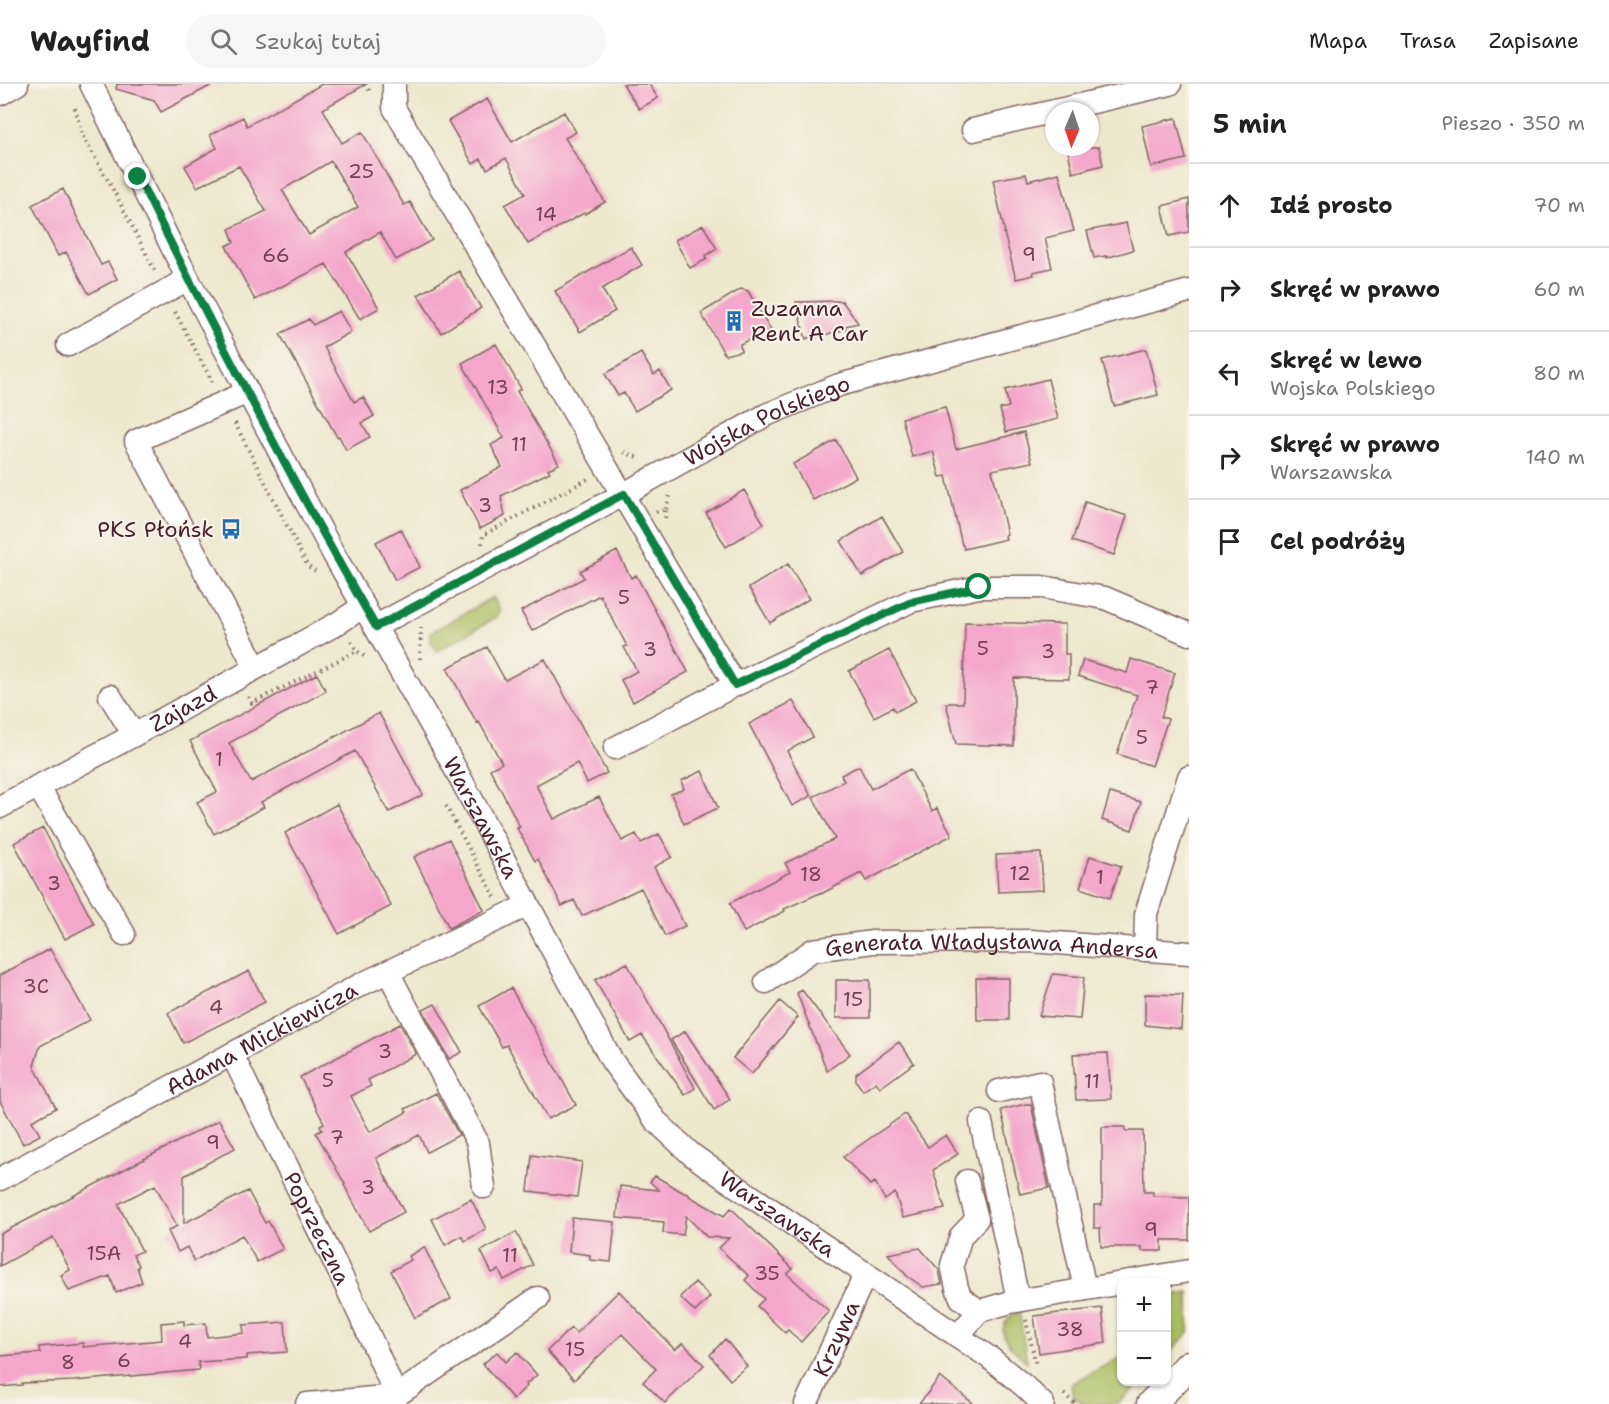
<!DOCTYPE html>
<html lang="pl">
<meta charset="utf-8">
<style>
:root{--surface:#fff;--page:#f6f6f6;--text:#222;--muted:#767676;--line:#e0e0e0}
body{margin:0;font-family:"Shantell Sans",sans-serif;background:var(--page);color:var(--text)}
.controls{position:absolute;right:18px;bottom:18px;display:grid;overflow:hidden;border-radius:12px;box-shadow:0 2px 4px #0004}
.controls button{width:54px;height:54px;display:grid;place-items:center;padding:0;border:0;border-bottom:2px solid var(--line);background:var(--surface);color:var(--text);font:30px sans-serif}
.compass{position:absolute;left:1045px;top:18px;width:54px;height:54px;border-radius:50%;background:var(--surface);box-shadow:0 2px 4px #0004;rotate:182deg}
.stop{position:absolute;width:18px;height:18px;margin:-14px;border:4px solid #0b8043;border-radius:50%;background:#fff}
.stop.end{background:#0b8043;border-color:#fff;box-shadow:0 2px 6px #0008}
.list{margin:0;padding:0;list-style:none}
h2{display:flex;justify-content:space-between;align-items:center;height:78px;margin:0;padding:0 24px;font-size:26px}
h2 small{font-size:20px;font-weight:400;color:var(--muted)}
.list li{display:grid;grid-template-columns:39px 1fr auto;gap:18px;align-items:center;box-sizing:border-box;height:84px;padding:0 24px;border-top:2px solid var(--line)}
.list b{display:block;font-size:22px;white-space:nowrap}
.list p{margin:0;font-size:20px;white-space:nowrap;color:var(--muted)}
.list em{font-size:20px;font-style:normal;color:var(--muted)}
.icon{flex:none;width:33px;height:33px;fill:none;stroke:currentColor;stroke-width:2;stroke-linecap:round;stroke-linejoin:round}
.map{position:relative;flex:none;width:1189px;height:1320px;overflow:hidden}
header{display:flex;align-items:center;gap:36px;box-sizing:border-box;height:84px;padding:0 30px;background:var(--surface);border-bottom:2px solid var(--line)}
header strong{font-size:28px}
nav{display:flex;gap:33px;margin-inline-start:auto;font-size:21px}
.search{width:420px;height:54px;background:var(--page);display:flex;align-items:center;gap:15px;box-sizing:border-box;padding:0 21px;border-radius:33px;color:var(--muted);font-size:22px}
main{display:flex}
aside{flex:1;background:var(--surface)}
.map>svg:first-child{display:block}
.green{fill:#aabd61;stroke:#7a6e46;stroke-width:1.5}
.building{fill:#f4a6cb;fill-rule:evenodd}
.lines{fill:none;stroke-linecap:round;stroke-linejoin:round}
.minor-casing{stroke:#836564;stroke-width:25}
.major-casing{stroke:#836564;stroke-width:31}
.path{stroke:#836564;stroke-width:4;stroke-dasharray:1.5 4.5;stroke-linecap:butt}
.minor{stroke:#fff;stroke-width:22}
.major{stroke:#fff;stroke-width:28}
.route{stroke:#0b8043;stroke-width:8}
.labels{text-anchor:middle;stroke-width:4.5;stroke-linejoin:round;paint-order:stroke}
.number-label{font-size:20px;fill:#744153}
.poi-label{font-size:22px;fill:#4a1f2b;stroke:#f7f3e8;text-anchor:start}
.street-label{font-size:22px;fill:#4a1f2b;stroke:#f7f3e8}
</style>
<header>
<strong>Wayfind</strong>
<div class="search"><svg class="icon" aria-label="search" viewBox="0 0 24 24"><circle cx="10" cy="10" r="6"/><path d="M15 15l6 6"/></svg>Szukaj tutaj</div>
<nav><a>Mapa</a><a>Trasa</a><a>Zapisane</a></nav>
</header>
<main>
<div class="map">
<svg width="1189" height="1320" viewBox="0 0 1189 1320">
<rect width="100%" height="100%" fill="#f7f3e8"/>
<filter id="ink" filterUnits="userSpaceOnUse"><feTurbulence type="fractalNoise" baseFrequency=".0167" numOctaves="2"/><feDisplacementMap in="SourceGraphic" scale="12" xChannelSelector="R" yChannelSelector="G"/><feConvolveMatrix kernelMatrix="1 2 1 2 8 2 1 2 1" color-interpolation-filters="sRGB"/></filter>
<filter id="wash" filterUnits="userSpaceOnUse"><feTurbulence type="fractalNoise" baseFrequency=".008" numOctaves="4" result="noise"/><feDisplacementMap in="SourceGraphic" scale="24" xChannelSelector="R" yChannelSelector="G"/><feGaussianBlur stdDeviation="1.35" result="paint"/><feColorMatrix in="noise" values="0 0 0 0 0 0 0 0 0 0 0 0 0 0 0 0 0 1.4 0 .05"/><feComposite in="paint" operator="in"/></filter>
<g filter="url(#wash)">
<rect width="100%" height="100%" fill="#eee8cf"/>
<!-- green -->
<path class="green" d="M493,513L500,526L497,533L437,567L431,558L430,549Z
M1189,1208V1248L1167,1272V1212Z
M1019,1226L1027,1278C1008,1261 988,1246 1019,1226Z
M1121,1273L1122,1298H1141L1119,1319L1085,1320L1073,1313L1071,1300Z"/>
<g id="blocks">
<!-- building -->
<path class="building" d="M117,0H214L161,28L154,16L116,5Z
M322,0H366L323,25L342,59L362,48L404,121L410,118L432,156L396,176L380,148L346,168L379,224L360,235L326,180L255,216L226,162L234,158L229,145L266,127L239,82L197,103L185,82L217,64L210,51L243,33L247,42ZM331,77L358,123L309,151L282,106Z
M623,0H649L658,14L639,25Z
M487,15L512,58L564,28L576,48L565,54L605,118L585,130L584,129L528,160L505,121L525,110L506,74L487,85L481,75L473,80L448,37Z
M1176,34L1186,75L1151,83L1142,42Z
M1067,63H1099L1103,81L1073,89Z
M1059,89L1074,147L1045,154L1052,184L1033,188L1034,191L1016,195L1004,149H1005L993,96L1026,90L1028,97Z
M63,105L101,181L108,178L117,195L89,210L66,168L58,172L32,121Z
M1189,115V148L1169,152L1162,122Z
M1126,139L1133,166L1106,174V172L1094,174L1087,147Z
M703,141L717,165L705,172L707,175L690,184L675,156Z
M631,163L642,181L602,205L615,227L580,248L555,207Z
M459,187L481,224L441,249L418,211Z
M741,205L748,207L771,246L740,260L741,267L725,271L701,229Z
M842,217L858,239L845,242L846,245L813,254L812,252L806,255L800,235L801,234L796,218Z
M339,227L351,248L324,263L354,318L363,313L374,332L362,339L370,353L346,366L339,352L337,353L280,250L309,235L313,241Z
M496,260L521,305L517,307L559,380L548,385L550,388L501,412L505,432L480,445L460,406L502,383L491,361L504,354L462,279Z
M1146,265L1158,311L1114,322L1102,276Z
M641,269L654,291L660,287L671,306L635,327L624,309L618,312L605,290Z
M1048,295L1058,335L1006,348L1000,325L1009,323L1005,306Z
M945,323L956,365L1024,348L1032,378L992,386L1007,450L1005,451L1006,455L964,465L963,461H962L946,392L940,393L933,367L912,373L902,334Z
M836,356L856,393L813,416L793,380Z
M744,406L764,440L726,463L706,429Z
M1085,418L1127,432L1114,471L1072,457Z
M882,432L903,468L862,492L841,457Z
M401,445L420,483L395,496L376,458Z
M617,467L631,494L636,491L688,588L633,618L621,596L637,587L624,563L627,562L600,511L532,547L521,527L584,494L580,487Z
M788,480L809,515L770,539L749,504Z
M965,538L1065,540V570H1069V595L1014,594V662L956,660L946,619H963Z
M487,563L505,596L545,575L607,689L587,699L577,679L536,701L554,735L599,713L622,757L636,750L641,759L659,750L672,773L654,783L685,842L665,852L641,804L582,832L574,816L562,822L538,775L535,777L517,744L520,743L490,685L502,679L479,638L477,639L447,584Z
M889,566L916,617L895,628L893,623L874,633L849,587Z
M1131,575L1175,589L1161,633L1168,635L1152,682L1117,670L1137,611L1078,592L1083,576L1127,589Z
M317,590L326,607L229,659L251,698L379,629L423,711L389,728L355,667L261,718L264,723L214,750L197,718L217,708L190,657Z
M793,617L813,653L787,667L811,712L792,722L749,640Z
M859,682L871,705L910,685L932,727L937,724L952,751L866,797L861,789L821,810L820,809L784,825L785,827L744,848L730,819L790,788L785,779L835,755L813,713L844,697L841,691Z
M702,687L718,724L684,740L671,710L684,705L681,697Z
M1110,709L1141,718L1132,746L1102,736Z
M337,720L391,822L339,850L285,749Z
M43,744L94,840L65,855L14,759Z
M449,755L484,826L449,844L414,773Z
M1041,769L1043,806L998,808L996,771Z
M1090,772L1121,782L1110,814L1080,804Z
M50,865L90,936L40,962L34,982L56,1024L32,1037L40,1051L23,1060L0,1017V891Z
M627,879L695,1004L685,1011L642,951L630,958L595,896Z
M249,887L265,918L183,959L168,929Z
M1053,890L1084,893L1080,935L1039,932Z
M976,894H1009V936H977Z
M836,896H870V934H836Z
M511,904L576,1021L548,1035L507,961L502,963L479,922Z
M802,906L850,970L827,987L797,909Z
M1145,910L1183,911L1181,945L1145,941Z
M780,917L798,933L752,990L733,974Z
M435,920L462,968L449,975L423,926Z
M400,940L416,970L368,996L371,1002L351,1012L370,1048L407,1028L405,1025L436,1009L459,1051L427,1068L419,1051L376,1074L404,1128L369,1147L344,1101L345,1100L316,1049L322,1046L320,1041L324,1039L300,993Z
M685,947L730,1015L714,1026L671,956Z
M899,958L914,979L880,1004L876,998L863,1007L856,997V990Z
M1108,969L1111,1015L1076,1016L1073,970Z
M1026,1020H1031L1049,1104L1020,1110L1001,1026Z
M905,1030L928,1063L946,1051L958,1070L933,1086L945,1125L903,1134L895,1109L885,1116L875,1098L870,1101L843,1073Z
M219,1036L235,1064L184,1092V1139L248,1107L265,1139L268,1137L283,1165L257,1178L242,1151L194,1177L187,1163L178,1168L168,1147L177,1142L155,1101L118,1120L142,1167L133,1171L139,1182L137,1183L142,1198L116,1209L110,1192L69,1207L61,1191L70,1186L53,1153L0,1182V1150Z
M1102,1043H1125V1047H1143L1144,1108H1153V1112L1189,1113V1156H1162V1167H1142V1163H1101L1100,1144H1094V1121H1102Z
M532,1071L582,1078L577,1113L528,1107Z
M655,1092L684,1109L689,1110V1112L724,1132L731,1124L793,1185L787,1190L829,1227L801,1258L788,1246L785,1249L757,1222L764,1215L745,1196L749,1192L719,1164L729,1154L707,1153L686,1132L683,1151L663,1149L664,1138L617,1134L620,1102L659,1106L650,1098Z
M471,1115L486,1145L465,1157L462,1152L445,1161L432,1135Z
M572,1134L615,1138L611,1178L590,1176V1171L569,1168Z
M516,1148L533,1181L504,1196L499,1186L492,1189L481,1167Z
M424,1163L451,1215L415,1234L391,1187L411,1176L409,1172Z
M920,1164L939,1186L942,1200L923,1203L907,1192L888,1170Z
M695,1198L710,1213L695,1228L680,1213Z
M619,1207L675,1266L683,1259L704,1281L665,1319L643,1298L656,1285L622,1250L574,1296L547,1267L571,1244L576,1249Z
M1102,1224L1106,1259L1039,1269L1034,1232Z
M184,1237V1241L206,1239L207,1253L244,1249L243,1241L285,1238L287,1268L247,1271V1275L198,1278L199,1286L74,1297L22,1299V1301L0,1303V1272L40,1269L39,1263L83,1259V1263L162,1256L161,1239Z
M725,1255L747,1282L730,1296L710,1271Z
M497,1268L506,1278L517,1268L537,1291L526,1300L527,1302L513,1315L483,1280Z
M940,1293L974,1320H919Z"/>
</g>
</g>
<g filter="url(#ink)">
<use href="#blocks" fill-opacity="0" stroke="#836564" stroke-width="1.5"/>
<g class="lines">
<!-- minor casing -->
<g class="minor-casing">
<g id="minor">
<path id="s1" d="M91,0L188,195L333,469L442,660L612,977L656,1037L691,1070L723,1093L990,1274L1024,1302L1043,1320"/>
<path d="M394,0V24L735,601"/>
<path d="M0,10L17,0"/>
<path d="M973,46L1170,0"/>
<path d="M68,261L188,195"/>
<path d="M248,308L136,357L256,584"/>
<path id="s2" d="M376,542L624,410L766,331L839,301L1189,207"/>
<path d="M110,612L134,651"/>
<path d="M615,664L735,601L911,517L979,503H1042L1105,514L1189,550"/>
<path d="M38,702L124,850"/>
<path id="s3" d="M0,723L134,651L338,539L364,522"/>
<path d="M1145,866L1146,830L1189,693"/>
<path d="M388,888L478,1059L484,1103"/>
<path id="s4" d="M766,898L813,866L873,858L1030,857L1189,869"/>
<path id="s5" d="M232,970C286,1084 347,1196 396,1312L395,1320"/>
<path d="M999,1007L1040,998L1085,1205"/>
<path d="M981,1038L1018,1216"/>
<path id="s6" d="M0,1095L360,901L528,821"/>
<path d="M967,1097L977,1135L961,1152L952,1181L957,1204L961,1214L979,1227"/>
<path d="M1123,1198L1189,1187"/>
<path d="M958,1252L979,1227L1011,1218L1122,1199"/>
<path d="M307,1320L396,1312L538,1214"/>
<path id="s7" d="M806,1320L866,1189"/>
</g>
</g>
<!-- major casing -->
<g class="major-casing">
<path id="major" d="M1151,1320L1189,1281"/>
</g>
<!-- path -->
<path class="path" d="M365,0L371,9
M75,24L82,51L115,109L156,189
M175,228L214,301
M235,339L307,481L315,487
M624,368L639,374
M666,425L670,412
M656,428L666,425L665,437
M482,460L483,451L588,395
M351,558L357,567L364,572
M420,575L421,544
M248,613L252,619L357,567
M446,722L495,813
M1026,1236L1036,1281
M1064,1310L1075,1320"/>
<!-- minor -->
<use href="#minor" class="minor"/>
<!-- major -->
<use href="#major" class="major"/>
</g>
</g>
<g class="lines" filter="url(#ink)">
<!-- route -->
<path class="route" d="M138,93C213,245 291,396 376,543L624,410L735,601L911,518L979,503"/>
</g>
<!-- icons -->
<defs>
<g id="building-bare" transform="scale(1.62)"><path d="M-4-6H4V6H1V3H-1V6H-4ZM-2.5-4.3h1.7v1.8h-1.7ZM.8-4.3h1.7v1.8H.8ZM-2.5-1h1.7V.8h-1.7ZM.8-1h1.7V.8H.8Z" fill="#1f6fb2" stroke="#f7f3e8" stroke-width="2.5" paint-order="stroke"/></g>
<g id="bus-bare" transform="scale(1.62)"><path d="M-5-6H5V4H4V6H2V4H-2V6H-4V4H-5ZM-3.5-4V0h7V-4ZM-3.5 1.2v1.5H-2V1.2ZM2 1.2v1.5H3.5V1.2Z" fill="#1f6fb2" stroke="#f7f3e8" stroke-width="2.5" paint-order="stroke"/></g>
</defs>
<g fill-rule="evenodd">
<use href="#building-bare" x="734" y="237"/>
<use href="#bus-bare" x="231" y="445"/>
</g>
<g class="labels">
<!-- number labels -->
<g class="number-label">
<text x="361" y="94">25</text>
<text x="546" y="137">14</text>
<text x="1029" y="177">9</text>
<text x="276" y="178">66</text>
<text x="498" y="310">13</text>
<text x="519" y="367">11</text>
<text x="485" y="428">3</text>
<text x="624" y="520">5</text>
<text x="983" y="571">5</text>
<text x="650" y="572">3</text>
<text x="1048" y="574">3</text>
<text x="1152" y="610">7</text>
<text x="1142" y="660">5</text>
<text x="219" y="682">1</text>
<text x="1020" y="796">12</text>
<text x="811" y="797">18</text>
<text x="1100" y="800">1</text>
<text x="54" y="806">3</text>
<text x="36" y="909">3C</text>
<text x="853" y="922">15</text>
<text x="216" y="930">4</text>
<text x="385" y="974">3</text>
<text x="328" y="1003">5</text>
<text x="1092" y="1004">11</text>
<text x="337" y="1060">7</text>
<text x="213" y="1065">9</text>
<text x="368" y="1110">3</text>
<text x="1151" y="1152">9</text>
<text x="104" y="1176">15A</text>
<text x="510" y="1178">11</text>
<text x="767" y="1196">35</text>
<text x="1070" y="1252">38</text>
<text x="185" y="1264">4</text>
<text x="575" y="1272">15</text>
<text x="124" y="1283">6</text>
<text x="68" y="1285">8</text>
</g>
<!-- poi labels -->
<g class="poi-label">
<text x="751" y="232">Zuzanna<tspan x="751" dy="25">Rent A Car</tspan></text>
<text x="214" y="453" text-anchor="end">PKS Płońsk</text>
</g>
<!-- street labels -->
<g class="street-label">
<text dy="8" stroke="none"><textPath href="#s2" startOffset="442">Wojska Polskiego</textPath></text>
<text dy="8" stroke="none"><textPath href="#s3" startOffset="208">Zajazd</textPath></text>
<text dy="8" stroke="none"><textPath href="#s1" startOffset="831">Warszawska</textPath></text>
<text dy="8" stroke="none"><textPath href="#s4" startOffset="236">Generała Władysława Andersa</textPath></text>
<text dy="8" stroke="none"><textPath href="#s6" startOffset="297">Adama Mickiewicza</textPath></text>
<text dy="8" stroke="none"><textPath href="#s1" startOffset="1335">Warszawska</textPath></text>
<text dy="8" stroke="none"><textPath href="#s5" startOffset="194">Poprzeczna</textPath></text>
<text dy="8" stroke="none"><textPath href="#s7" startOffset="72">Krzywa</textPath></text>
</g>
</g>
</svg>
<div class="controls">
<button>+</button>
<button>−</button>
</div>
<svg class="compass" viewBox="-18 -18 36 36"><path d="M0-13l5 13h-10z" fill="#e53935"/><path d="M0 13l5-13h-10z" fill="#767676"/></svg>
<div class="stop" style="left:979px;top:503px"></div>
<div class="stop end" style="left:138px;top:93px"></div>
</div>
<aside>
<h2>5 min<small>Pieszo · 350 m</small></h2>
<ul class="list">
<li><svg class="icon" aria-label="ahead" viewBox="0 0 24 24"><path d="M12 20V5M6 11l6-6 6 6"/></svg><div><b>Idź prosto</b></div><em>70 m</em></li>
<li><svg class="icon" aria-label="right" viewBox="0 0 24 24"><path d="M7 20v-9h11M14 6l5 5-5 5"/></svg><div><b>Skręć w prawo</b></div><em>60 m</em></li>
<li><svg class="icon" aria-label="left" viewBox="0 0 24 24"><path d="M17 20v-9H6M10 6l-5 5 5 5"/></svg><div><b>Skręć w lewo</b><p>Wojska Polskiego</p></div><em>80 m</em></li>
<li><svg class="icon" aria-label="right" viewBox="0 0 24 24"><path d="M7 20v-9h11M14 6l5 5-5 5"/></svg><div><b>Skręć w prawo</b><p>Warszawska</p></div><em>140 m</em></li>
<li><svg class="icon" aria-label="arrive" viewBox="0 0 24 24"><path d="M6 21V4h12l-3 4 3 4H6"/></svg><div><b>Cel podróży</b></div></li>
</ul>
</aside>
</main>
